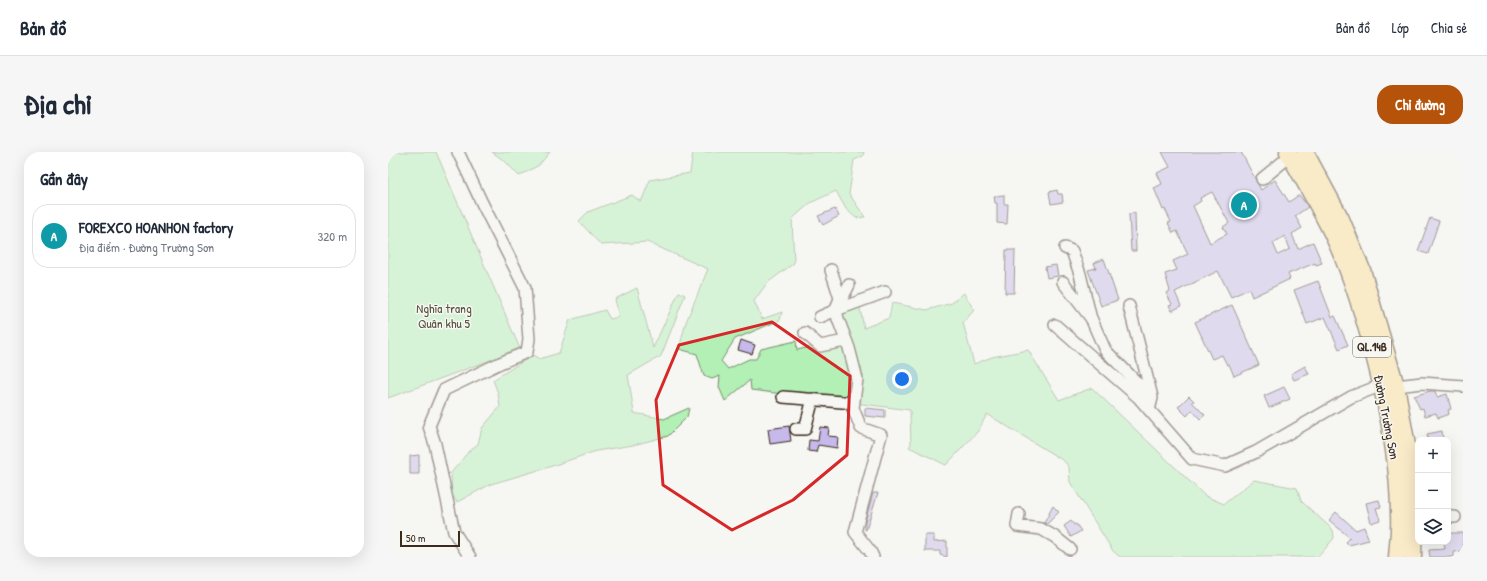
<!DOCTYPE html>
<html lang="vi">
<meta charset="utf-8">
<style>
:root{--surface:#fff;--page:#f6f6f7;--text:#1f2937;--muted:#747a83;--line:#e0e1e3;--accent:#b45309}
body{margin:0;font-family:"Patrick Hand",sans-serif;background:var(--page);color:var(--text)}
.controls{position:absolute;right:12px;bottom:12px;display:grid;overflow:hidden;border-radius:8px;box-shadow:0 4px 16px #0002}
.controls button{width:36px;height:36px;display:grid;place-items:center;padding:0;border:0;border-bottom:1px solid var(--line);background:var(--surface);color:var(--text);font:20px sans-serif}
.scale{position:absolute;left:12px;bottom:10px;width:60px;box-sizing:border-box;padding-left:4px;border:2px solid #3b2a1e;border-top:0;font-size:11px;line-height:14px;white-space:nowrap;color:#3b2a1e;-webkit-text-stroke:3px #f6f6f2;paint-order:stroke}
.you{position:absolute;left:514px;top:227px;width:14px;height:14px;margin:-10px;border:3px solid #fff;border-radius:50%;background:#1a73e8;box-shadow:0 0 0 6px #1a73e833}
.badge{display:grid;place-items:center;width:26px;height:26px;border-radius:50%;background:var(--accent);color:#fff;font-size:13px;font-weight:700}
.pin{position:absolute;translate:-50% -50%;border:2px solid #fff;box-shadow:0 1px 4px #0006}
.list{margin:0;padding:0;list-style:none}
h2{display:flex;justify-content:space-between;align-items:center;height:52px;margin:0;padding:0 16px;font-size:17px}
h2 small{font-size:13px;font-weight:400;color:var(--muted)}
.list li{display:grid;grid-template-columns:26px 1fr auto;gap:12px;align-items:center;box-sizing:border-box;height:64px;margin:0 8px 8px;padding:0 8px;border:1px solid var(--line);border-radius:16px}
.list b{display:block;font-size:15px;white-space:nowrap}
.list p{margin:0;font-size:13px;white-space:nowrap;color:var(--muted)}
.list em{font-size:13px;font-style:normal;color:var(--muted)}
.icon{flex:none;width:22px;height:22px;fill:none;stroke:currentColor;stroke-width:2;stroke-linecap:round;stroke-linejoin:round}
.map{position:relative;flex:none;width:1075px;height:405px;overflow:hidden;border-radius:16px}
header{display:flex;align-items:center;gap:24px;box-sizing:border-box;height:56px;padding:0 20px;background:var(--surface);border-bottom:1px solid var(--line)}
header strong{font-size:19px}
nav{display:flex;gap:22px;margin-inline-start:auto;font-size:14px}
.intro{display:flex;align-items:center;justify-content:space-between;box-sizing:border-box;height:96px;padding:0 24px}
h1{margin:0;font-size:28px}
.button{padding:10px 18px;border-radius:16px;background:var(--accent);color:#fff;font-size:14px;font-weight:700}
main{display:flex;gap:24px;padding:0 24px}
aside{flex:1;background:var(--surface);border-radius:16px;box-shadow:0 4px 16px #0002}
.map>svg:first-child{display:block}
.green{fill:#b2f0b6;stroke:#768d6a}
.building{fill:#c6b9eb;stroke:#3b2a1e;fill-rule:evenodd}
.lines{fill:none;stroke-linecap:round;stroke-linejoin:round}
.minor-casing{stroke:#3b2a1e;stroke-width:14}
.highway-casing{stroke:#3b2a1e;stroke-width:19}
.minor{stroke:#f6f6f2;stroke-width:11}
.highway{stroke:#fcde96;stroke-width:16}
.marked{fill:none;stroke:#d62828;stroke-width:3;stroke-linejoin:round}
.labels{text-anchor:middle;stroke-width:3;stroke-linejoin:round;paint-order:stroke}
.shield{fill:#f6f6f2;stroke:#73675e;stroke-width:1}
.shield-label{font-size:12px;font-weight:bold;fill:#3b2a1e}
.park-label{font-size:13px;fill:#53523c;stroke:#f6f6f2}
.street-label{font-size:13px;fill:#3b2a1e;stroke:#f6f6f2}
</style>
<header>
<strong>Bản đồ</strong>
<nav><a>Bản đồ</a><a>Lớp</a><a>Chia sẻ</a></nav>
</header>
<div class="intro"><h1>Địa chỉ</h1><a class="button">Chỉ đường</a></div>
<main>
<aside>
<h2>Gần đây<small></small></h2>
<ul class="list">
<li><span class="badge" style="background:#0f9aa8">A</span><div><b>FOREXCO HOANHON factory</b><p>Địa điểm · Đường Trường Sơn</p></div><em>320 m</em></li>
</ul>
</aside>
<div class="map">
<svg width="1075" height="405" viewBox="0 0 1075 405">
<rect width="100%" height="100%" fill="#f6f6f2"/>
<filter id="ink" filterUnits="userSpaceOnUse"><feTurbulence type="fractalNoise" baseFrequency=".025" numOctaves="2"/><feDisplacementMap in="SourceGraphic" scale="8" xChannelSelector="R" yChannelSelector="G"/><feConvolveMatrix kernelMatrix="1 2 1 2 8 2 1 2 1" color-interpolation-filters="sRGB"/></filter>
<g filter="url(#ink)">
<!-- green -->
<path class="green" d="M0,0H48L132,197L0,246Z
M104,0H162L151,13L131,24L118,10Z
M305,0H476L475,4L466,8L461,42L477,65L468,66L458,57L448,39L422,51L404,67L406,111L379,131L366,149L374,167L394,160L392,168L347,187L333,209L340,217L361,207H368L373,197L408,189L409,198L435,192L455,182L449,157L471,152L476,176L501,166L504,151L539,158L564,151L576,141L586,158L575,171L586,212L604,205L640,198L671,248L704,236L817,344L836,352L866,328L909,336L913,349L945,378L946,386L930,405H732L725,399L682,330L681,315L676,309L599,262L590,279L558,313L521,295L523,292L522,258L363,238L362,228L337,249L331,235L332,224L324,227L316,224L309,202L291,197L298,170L320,117L259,90L213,93L191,69L200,60L244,43L253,50L262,28L302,21Z
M249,136L265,196L291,140L297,143L273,204L240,223L246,261L276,267L301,256L299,265L280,284L245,293L208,299L161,315L103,332L69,350L64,343L63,321L81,299L90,292L94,276L112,255L110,241L105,228L145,203L151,207L171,201L182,168L217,158L222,167L231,165L227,147Z"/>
<!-- building -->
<path class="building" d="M774,0H853L873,38L887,28L901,50L911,43L918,52L920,55L907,64L914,76L904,82L910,97L925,90L934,111L928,113L927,111L900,122L902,127L864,145L861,137L843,145L830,119L787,140L793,154L784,159L781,153L784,152L778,141L782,139L777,122L789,118L785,109L800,102L789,79L785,81L780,71L783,70L777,57L775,58L766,36L774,32L769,21L782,15ZM824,40L841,71L835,75L839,82L822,91L805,54L813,49L812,46ZM897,84L902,97L890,103L885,91Z
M669,38L670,42H674L675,50L663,52L661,40Z
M616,43V52H620L619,72L609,71V51H607L606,44Z
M447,57L451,64L435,73L430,64Z
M747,61L748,99H743L741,62Z
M1042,66L1051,69L1040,102L1030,99Z
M618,98H627L626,141H617Z
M716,107L730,148L713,154L700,118L708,116L706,111Z
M668,113L670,124L659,126L657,115Z
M930,129L944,165L947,164L960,193L951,197L937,165L919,172L906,138Z
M844,153L871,213L846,224L841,212L839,213L834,203L824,207L807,170Z
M353,188L367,193L364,202L350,198Z
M917,214L921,222L906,228L903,222Z
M896,235L902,247L881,256L876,244Z
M1042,239H1047L1049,245L1059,242L1063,257L1060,258L1061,262L1050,266L1048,261L1037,264L1035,256L1032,257L1026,244Z
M801,244L806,249L804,250L817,263L812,267L804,258L799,264L790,255Z
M477,256L497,258V266L477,264Z
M401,274L403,289L382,292L380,277Z
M432,275L441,276L440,284L450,285L449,296L430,293L428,300L420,299L421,288L430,289Z
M1054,279L1055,287L1040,288L1039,282Z
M31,303V322H22V304Z
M485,341H490L478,378H477V370Z
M991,348L993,355L988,356L992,368L983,371L978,351Z
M665,354L671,360L659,372L656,371Z
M948,360L968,378L976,375L981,388L961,393L958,390L962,386L941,368Z
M683,369L686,373L688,372L693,379L683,385L676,374Z
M1061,381H1075V399L1066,400V405H1042L1041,398L1057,397L1056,390H1060Z
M537,383H546V390L559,389V405L552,403V399H537Z"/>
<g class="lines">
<!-- minor casing -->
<g class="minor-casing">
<path id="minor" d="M70,0L94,51L137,136L141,187L139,200L112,211L56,238L41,274L47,292L66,380L82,405
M874,27L902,4
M677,96L684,99L692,122L702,163
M443,118L452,146L448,158L450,167L461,196L469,227L465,256L473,276L493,283L467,380L482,399L485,405
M675,130L703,166L717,198L764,246L761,258
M461,133L448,158L497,140
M741,154L764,245
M432,165L448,158
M667,173L750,245L804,307L837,314L868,300L963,245L994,233
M417,181L432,194L457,189
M1008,234L1034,231L1075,234
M395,245L466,251
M408,277H417L425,247
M631,362L629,374L653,377L667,385L682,397
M1060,365H1067"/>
</g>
<!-- highway casing -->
<g class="highway-casing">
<path id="highway" d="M900,0C917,31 936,62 950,94C966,130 977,168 987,207C1000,257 1011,310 1011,362C1012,377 1010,391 1009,405
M917,0L953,67L974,118L1008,234L1019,294L1022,322L1026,362L1025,405"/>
</g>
<!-- minor -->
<use href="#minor" class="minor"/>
<!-- highway -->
<use href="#highway" class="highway"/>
</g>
</g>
<!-- marked area -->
<path d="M0 0H1075V405H0ZM384,170L462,224L459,303L405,348L344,378L275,333L268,248L291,193Z" fill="#f6f6f2" fill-opacity=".55" fill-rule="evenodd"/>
<path class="marked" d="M384,170L462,224L459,303L405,348L344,378L275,333L268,248L291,193Z"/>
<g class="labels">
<!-- shield labels -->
<rect class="shield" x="965" y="185" width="38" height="20" rx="3"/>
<g class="shield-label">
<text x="984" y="199">QL.14B</text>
</g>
<!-- park labels -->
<g class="park-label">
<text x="56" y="161">Nghĩa trang<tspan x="56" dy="15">Quân khu 5</tspan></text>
</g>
<!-- street labels -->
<g class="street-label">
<text transform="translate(999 265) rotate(79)" y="5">Đường Trường Sơn</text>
</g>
</g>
</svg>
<div class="controls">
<button>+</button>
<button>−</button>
<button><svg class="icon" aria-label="layers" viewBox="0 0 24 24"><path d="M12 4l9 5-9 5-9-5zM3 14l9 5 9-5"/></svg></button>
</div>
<div class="scale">50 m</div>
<div class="you"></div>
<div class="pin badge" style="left:856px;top:53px;background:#0f9aa8">A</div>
</div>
</main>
